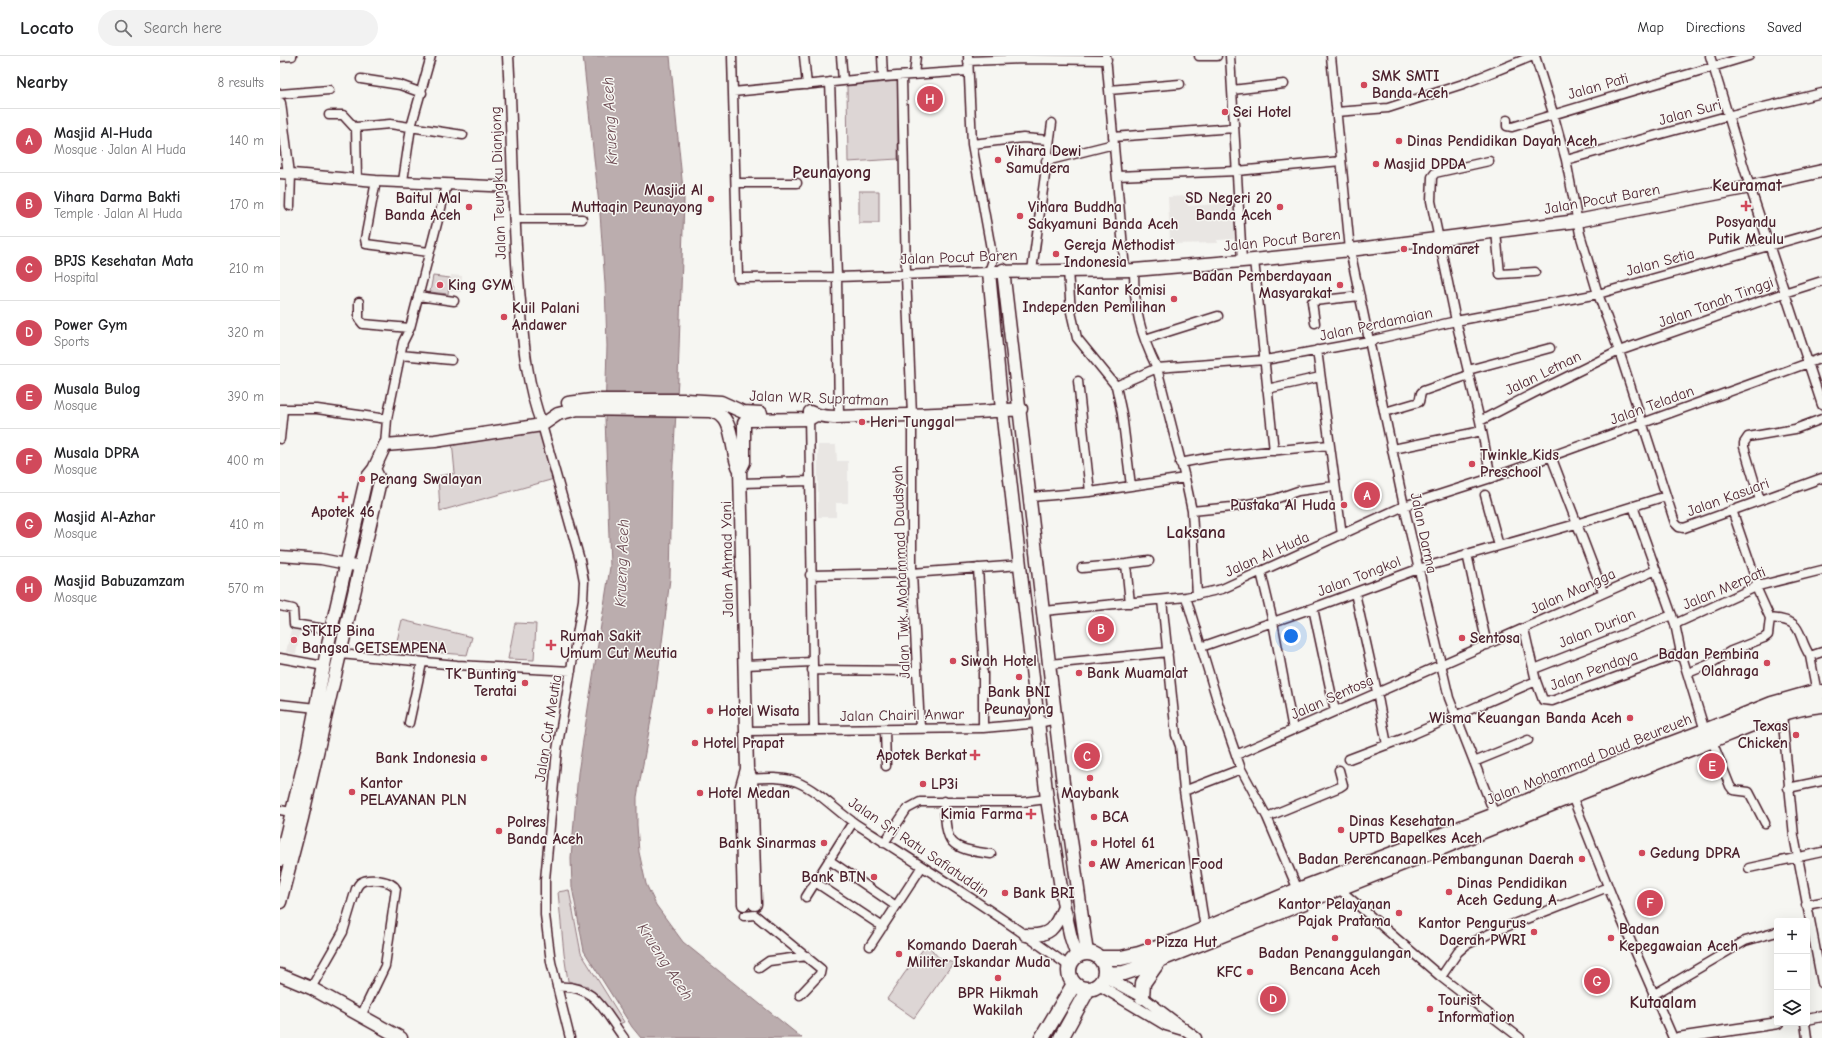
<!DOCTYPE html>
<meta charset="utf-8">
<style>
:root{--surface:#fff;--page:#f2f2f2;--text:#202124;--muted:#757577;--line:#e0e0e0;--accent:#d1495b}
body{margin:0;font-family:"Comic Neue",sans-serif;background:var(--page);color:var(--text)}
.controls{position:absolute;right:12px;bottom:12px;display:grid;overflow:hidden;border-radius:4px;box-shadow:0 4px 16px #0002}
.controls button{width:36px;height:36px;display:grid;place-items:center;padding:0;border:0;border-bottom:1px solid var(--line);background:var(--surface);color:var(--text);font:20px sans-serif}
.you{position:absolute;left:1011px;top:580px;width:14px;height:14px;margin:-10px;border:3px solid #fff;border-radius:50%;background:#1a73e8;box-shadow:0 0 0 6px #1a73e833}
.badge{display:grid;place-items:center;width:26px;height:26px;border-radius:50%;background:var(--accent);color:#fff;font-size:13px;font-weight:700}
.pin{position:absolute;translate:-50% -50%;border:2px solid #fff;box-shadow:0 1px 4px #0006}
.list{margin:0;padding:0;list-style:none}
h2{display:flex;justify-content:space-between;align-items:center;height:52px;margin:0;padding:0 16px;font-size:17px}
h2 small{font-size:13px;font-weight:400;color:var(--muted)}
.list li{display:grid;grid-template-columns:26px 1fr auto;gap:12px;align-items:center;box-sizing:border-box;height:64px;padding:0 16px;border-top:1px solid var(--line)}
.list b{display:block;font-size:15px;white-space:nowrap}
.list p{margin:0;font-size:13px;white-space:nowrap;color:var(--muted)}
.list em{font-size:13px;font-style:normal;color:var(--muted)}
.icon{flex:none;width:22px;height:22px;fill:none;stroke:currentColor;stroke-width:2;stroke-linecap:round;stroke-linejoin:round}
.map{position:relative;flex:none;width:1542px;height:982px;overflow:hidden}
header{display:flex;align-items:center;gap:24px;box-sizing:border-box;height:56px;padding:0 20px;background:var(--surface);border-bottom:1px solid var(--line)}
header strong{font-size:19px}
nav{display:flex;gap:22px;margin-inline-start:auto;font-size:14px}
.search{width:280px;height:36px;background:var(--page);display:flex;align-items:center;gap:10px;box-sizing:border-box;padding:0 14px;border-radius:22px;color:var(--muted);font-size:15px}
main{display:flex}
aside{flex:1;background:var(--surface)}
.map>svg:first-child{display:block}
.built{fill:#e9e6e3}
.green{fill:#ddd6d5;stroke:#947a80}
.water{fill:#bbadae;stroke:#8e747a}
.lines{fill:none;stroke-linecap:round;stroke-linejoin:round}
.minor-casing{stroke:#4a1f2b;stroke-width:11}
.tertiary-casing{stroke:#4a1f2b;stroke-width:13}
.secondary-casing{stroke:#4a1f2b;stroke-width:15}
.trunk-casing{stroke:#4a1f2b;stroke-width:17}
.minor{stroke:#f6f6f2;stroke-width:8}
.tertiary{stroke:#f6f6f2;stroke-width:10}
.secondary{stroke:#f6f6f2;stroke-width:12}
.trunk{stroke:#f6f6f2;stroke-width:14}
.poi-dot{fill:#d1495b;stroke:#f6f6f2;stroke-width:1.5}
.labels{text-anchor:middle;stroke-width:3;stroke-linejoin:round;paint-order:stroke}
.poi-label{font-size:15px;font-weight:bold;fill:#4a1f2b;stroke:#f6f6f2;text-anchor:start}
.street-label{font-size:15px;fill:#4a1f2b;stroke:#f6f6f2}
.water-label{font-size:16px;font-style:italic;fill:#6c4a52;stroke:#f6f6f2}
.quarter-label{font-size:17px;font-weight:bold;fill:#4a1f2b;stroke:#f6f6f2}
</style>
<header>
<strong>Locato</strong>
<div class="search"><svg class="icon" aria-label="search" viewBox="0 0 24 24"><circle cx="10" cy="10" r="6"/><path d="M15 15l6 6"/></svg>Search here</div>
<nav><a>Map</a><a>Directions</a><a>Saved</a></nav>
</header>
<main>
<aside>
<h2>Nearby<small>8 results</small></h2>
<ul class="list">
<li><span class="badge">A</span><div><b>Masjid Al-Huda</b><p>Mosque · Jalan Al Huda</p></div><em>140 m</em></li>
<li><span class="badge">B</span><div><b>Vihara Darma Bakti</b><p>Temple · Jalan Al Huda</p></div><em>170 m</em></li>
<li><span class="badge">C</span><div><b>BPJS Kesehatan Mata</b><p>Hospital</p></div><em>210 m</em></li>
<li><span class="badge">D</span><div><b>Power Gym</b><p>Sports</p></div><em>320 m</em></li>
<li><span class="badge">E</span><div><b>Musala Bulog</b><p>Mosque</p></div><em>390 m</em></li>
<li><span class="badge">F</span><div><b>Musala DPRA</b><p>Mosque</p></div><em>400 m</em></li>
<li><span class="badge">G</span><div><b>Masjid Al-Azhar</b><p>Mosque</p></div><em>410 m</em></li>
<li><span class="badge">H</span><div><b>Masjid Babuzamzam</b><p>Mosque</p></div><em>570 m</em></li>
</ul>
</aside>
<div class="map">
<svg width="1542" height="982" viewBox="0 0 1542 982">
<rect width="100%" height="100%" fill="#f6f6f2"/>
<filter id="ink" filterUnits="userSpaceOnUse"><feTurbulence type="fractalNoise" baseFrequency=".025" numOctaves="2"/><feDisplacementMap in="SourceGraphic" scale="8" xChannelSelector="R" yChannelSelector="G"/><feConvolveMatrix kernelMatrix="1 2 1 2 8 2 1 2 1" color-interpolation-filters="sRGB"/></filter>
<g filter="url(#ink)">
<!-- built -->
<path class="built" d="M959,138L960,183L937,184L938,187L890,188L888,141L907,140L908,150L939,148V139Z
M171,219L182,220L181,236L170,235Z
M538,389H556L557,405H568V447H556V461H538Z
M12,569L21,572L16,598L6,596Z"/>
<!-- green -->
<path class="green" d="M618,25V103L568,106L567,30Z
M579,135H599V167H579Z
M153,220L170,222L168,238L150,236Z
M257,376L263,378L274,423L160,455L158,420L175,417L172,385Z
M122,564L192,581L187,599L115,593Z
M235,567L256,568L254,604L228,603Z
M289,834L301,897L344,966L332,971L306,937L308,930L288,925L284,898L278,836Z
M647,888L658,901L673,907L634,962L607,943L624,918Z"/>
<!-- water -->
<path class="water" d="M303,0H390L404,144L398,323L392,424L390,523L375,642L357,741V769L359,796L366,828L376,849L403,886L522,982H361L352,971L304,895L292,831L291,802L298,717L330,511L325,361L327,290L325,228L320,158Z"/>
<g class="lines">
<!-- minor casing -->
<g class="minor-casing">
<path id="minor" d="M452,0L458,222L557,221L709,216L713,204L692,88L688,0
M524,0L527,29
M561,0L563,25
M602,0L603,21
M826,0L845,214
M919,0H937
M950,0L962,205
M1051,0L1070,194L1124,450L1169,642L1215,759
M1255,0L1273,57L1286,104L1300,178L1318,238L1339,295L1395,467L1399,471L1404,472L1542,422
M1430,0L1470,131L1542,349
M0,1L12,0
M688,5L745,3L827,4
M634,19L636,0
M622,20L626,219L632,359V517L640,672
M81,23L120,29L142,37
M550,26L557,221L559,360
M829,34L900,28
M952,34L1004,28
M453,36L603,21L688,15
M0,38L49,34
M1056,56L1108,52L1183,28L1253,0
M49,59H63L74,71H76L77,123
M1227,64V70L1232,71L1469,0
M76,71L110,68L183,79
M833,81L954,72
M692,88L743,82L769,84
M1286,104L1447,60L1542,37
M766,105L834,88
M1209,105L1155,117L1152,121L1151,145L1176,265L1200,365L1211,422
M837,120L957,115L1061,105
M96,125L85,183L86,188L149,196
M123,125L131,71L151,0
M456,127H517
M10,150L11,118
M234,163H302
M1216,175L1220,218L1255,216
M974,204L994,395
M752,215L772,67
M788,215L791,256L797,282L836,330L877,312L985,304L1089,285L1176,265L1318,238L1542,175
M138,240L174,245
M79,246V263L83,268L130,272
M1035,267L1032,246L1034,245L1080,240
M865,283L938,260
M1037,294L1062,479
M121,299L171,304
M1188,314L1270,292
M798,325L810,436
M836,330L842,358L851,430
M987,333L1040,321
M0,353H37L107,363
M1105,356L1139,346L1141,337L1143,335L1189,319
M529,358L534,673
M1200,365L1258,335L1339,295L1504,237L1542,225
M262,369L300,504L304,525L303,544L277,694L265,824V859L271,906L290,982
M0,383L3,353
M105,389L107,363L123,286L130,272L167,129
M1113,393L1202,375
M1271,400L1323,536
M900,407L932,401L1049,389
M905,422L912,455L917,539
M461,427L529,425
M1205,439L1219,490
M751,441L810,436L905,422L877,312C860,278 854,252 854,214
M1480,444L1464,391V387L1468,381L1515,373L1542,363
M1353,450L1395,568L1401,597L1425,675
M1452,454L1478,530
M912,455L952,451L995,443L1018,435L1054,430
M1187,498L1207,589
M846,508L869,505
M698,512L704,610
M802,512L846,508L850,547
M981,516L993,566L1013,674
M530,519L632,517L741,509
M1476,531L1490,562C1526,565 1515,577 1530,600L1542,596
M1075,537L1097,636L1107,689
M906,541L938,647L961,713L987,761L1018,834
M882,544L896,679L900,690L904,735L925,873
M0,550L13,553L14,568L51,574
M1033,552L1055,655
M764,555L906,541L942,533L1124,450L1211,422L1542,302
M1395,568L1478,530L1542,514
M1244,573L1256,625L1263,644L1272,645L1401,597
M921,591L1033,552L1138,513L1296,468L1386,440
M60,598L177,609L291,615
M1530,600L1537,637
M0,602L44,610
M770,608L888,596
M465,609L532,606
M1254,613L1392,559
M532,614L637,615
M1408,617L1430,608L1451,595L1484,582L1488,579L1490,562
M0,648L36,652
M1502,658L1514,780L1542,927
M129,667L142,607
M703,672V617
M605,673L606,710
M466,675L703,672L758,667L777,663
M1432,685L1450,730L1453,734L1469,736L1485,767
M956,699L1376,514
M1069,703L1122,683L1256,625
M1194,706L1248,684
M466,723C482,722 501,720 517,726C539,735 556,755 576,768C648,814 721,860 790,911
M1508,732L1542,725
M904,735L961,713
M1292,740L1339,858L1393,982
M664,745C667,788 666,792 711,798
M0,754L11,756
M987,761L1060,731L1063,729L1059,714
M604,787L627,753L640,746H743L767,743
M549,804L616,850
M1469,812L1542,796
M535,826L603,871
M1058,832L1161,921L1240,982
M526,841L573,766
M1526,849L1542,846
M464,860L475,859L541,913L540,918L520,939
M590,890L641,812
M479,912L489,905L527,900
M1161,921L1178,896L1186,889L1213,876L1328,831
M277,931C315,927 324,956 344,982
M31,932L63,876L76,833C77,831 78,829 80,827C88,821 112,824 116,833L105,910L81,960
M1373,939L1465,885L1497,876
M1525,967L1527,982"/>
</g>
<!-- tertiary casing -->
<g class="tertiary-casing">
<path id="tertiary" d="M228,0C233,82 232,163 240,245C243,287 247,330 262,369
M0,47L9,118
M0,117L96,125L233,131
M0,500L41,503L81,511
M825,921L862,941L916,982
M819,929L886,969L903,974
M1527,963L1542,960
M1398,982L1498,967"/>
</g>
<!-- secondary casing -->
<g class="secondary-casing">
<path id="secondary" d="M723,214L783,727L807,897
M288,347L312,344H406L441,346L463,356L481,357
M530,356C546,364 569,360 587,360C638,359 690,357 741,353
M467,713L471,723L475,848
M0,804L28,691L51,574L86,423L94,413L105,389L155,385L262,369L278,358L298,353L431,355C457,359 449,397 460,414
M0,846L22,762L100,425L94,413
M464,848L461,734L467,713L466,675L460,414L464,406V367L468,364L529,363L536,359
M746,879C770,881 775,872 784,851
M797,900L791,882L784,851L767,743L722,354L709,216L854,214L974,204L1070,194L1297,165L1470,131L1542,115
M0,919L31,932L121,982"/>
</g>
<!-- trunk casing -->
<g class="trunk-casing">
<path id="trunk" d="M789 915a18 18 0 1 1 36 0a18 18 0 1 1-36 0Z
M820,902H841L859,898L894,886L1018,834L1215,759L1321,714L1425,675L1492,648L1531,637L1542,636
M825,918L844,917L856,913L1412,692C1450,678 1502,652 1542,649
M862,941L863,927L880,903
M762,982L794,928
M781,982L808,933"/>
</g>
<!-- minor -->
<use href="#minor" class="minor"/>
<!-- tertiary -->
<use href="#tertiary" class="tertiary"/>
<!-- secondary -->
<use href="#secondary" class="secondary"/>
<!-- trunk -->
<use href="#trunk" class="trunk"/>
</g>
</g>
<!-- markers -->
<g class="poi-dot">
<circle cx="1084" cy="29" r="4"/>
<circle cx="945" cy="56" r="4"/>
<circle cx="1119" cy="85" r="4"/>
<circle cx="718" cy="104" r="4"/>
<circle cx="1096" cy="108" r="4"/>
<circle cx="431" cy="143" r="4"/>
<path d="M1464 144h4v4h4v4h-4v4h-4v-4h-4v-4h4z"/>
<circle cx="189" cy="151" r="4"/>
<circle cx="1000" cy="151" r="4"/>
<circle cx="740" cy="160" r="4"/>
<circle cx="1124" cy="193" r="4"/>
<circle cx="776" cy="198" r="4"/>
<circle cx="160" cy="229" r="4"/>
<circle cx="1060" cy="229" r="4"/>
<circle cx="894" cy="243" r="4"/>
<circle cx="224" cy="261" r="4"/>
<circle cx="582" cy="366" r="4"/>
<circle cx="1192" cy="408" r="4"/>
<circle cx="82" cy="423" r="4"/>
<path d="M61 435h4v4h4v4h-4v4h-4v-4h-4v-4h4z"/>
<circle cx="1064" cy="449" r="4"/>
<circle cx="1182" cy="582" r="4"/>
<circle cx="14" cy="584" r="4"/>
<path d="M269 583h4v4h4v4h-4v4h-4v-4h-4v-4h4z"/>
<circle cx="673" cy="605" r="4"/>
<circle cx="1487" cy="607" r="4"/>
<circle cx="799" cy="617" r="4"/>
<circle cx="739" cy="621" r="4"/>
<circle cx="245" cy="627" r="4"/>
<circle cx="430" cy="655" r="4"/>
<circle cx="1350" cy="662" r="4"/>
<circle cx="1516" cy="679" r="4"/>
<circle cx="415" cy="687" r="4"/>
<path d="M693 693h4v4h4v4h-4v4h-4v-4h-4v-4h4z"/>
<circle cx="204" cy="702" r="4"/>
<circle cx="810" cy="722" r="4"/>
<circle cx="643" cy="728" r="4"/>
<circle cx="72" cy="736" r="4"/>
<circle cx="420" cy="737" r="4"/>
<path d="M749 752h4v4h4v4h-4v4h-4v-4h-4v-4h4z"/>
<circle cx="814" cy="761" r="4"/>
<circle cx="1061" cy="774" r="4"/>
<circle cx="219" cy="775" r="4"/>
<circle cx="544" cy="787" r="4"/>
<circle cx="814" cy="787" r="4"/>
<circle cx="1362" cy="797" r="4"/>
<circle cx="1302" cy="803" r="4"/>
<circle cx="812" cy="808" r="4"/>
<circle cx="594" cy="821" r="4"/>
<circle cx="1169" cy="836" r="4"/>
<circle cx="725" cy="837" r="4"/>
<circle cx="1119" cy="857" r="4"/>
<circle cx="1254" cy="876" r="4"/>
<circle cx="1055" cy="882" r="4"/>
<circle cx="1331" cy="882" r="4"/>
<circle cx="868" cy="886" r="4"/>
<circle cx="619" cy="898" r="4"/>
<circle cx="970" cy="916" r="4"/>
<circle cx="718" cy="922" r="4"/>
<circle cx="1150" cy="953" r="4"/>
</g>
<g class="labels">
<!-- poi labels -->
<g class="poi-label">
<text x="1092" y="25">SMK SMTI<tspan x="1092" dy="17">Banda Aceh</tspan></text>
<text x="953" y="61">Sei Hotel</text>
<text x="1127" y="90">Dinas Pendidikan Dayah Aceh</text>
<text x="726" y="100">Vihara Dewi<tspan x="726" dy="17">Samudera</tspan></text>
<text x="1104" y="113">Masjid DPDA</text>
<text x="423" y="139" text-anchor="end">Masjid Al<tspan x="423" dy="17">Muttaqin Peunayong</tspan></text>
<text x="181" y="147" text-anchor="end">Baitul Mal<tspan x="181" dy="17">Banda Aceh</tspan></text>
<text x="992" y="147" text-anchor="end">SD Negeri 20<tspan x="992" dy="17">Banda Aceh</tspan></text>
<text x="748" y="156">Vihara Buddha<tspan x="748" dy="17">Sakyamuni Banda Aceh</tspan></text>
<text x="1466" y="171" text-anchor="middle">Posyandu<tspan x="1466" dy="17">Putik Meulu</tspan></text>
<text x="784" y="194">Gereja Methodist<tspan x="784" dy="17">Indonesia</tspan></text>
<text x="1132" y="198">Indomaret</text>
<text x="1052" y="225" text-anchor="end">Badan Pemberdayaan<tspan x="1052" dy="17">Masyarakat</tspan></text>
<text x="168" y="234">King GYM</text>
<text x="886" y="239" text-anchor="end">Kantor Komisi<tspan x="886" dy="17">Independen Pemilihan</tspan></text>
<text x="232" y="257">Kuil Palani<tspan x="232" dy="17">Andawer</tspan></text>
<text x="590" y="371">Heri Tunggal</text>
<text x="1200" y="404">Twinkle Kids<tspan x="1200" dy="17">Preschool</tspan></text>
<text x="90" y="428">Penang Swalayan</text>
<text x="1056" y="454" text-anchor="end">Pustaka Al Huda</text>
<text x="63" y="461" text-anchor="middle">Apotek 46</text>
<text x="22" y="580">STKIP Bina<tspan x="22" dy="17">Bangsa GETSEMPENA</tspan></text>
<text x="280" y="585">Rumah Sakit<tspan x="280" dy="17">Umum Cut Meutia</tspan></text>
<text x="1190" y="587">Sentosa</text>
<text x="1479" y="603" text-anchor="end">Badan Pembina<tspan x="1479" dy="17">Olahraga</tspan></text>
<text x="681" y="610">Siwah Hotel</text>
<text x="807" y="622">Bank Muamalat</text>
<text x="237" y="623" text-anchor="end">TK Bunting<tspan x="237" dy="17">Teratai</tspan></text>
<text x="739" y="641" text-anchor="middle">Bank BNI<tspan x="739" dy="17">Peunayong</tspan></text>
<text x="438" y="660">Hotel Wisata</text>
<text x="1342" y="667" text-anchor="end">Wisma Keuangan Banda Aceh</text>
<text x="1508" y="675" text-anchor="end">Texas<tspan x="1508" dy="17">Chicken</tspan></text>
<text x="423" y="692">Hotel Prapat</text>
<text x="687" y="704" text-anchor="end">Apotek Berkat</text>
<text x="196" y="707" text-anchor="end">Bank Indonesia</text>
<text x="80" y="732">Kantor<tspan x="80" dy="17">PELAYANAN PLN</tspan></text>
<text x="651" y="733">LP3i</text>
<text x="428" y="742">Hotel Medan</text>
<text x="810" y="742" text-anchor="middle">Maybank</text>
<text x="743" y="763" text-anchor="end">Kimia Farma</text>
<text x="822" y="766">BCA</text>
<text x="1069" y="770">Dinas Kesehatan<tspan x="1069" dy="17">UPTD Bapelkes Aceh</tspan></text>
<text x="227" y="771">Polres<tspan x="227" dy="17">Banda Aceh</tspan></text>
<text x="536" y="792" text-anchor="end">Bank Sinarmas</text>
<text x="822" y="792">Hotel 61</text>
<text x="1370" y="802">Gedung DPRA</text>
<text x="1294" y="808" text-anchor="end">Badan Perencanaan Pembangunan Daerah</text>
<text x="820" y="813">AW American Food</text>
<text x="586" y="826" text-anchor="end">Bank BTN</text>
<text x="1177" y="832">Dinas Pendidikan<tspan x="1177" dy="17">Aceh Gedung A</tspan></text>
<text x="733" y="842">Bank BRI</text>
<text x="1111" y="853" text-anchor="end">Kantor Pelayanan<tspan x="1111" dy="17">Pajak Pratama</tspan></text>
<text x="1246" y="872" text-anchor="end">Kantor Pengurus<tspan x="1246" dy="17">Daerah PWRI</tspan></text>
<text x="1339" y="878">Badan<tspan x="1339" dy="17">Kepegawaian Aceh</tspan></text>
<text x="876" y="891">Pizza Hut</text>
<text x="627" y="894">Komando Daerah<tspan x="627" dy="17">Militer Iskandar Muda</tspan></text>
<text x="1055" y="902" text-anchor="middle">Badan Penanggulangan<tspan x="1055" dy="17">Bencana Aceh</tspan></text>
<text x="962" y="921" text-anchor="end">KFC</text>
<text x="718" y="942" text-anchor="middle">BPR Hikmah<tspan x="718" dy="17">Wakilah</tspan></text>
<text x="1158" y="949">Tourist<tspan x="1158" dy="17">Information</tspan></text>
</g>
<!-- street labels -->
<g class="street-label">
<text transform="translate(1318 30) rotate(-16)" y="5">Jalan Pati</text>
<text transform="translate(1410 56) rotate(-15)" y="5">Jalan Suri</text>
<text transform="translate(218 127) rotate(-92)" y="5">Jalan Teungku Dianjong</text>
<text transform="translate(1322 143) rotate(-10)" y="5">Jalan Pocut Baren</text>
<text transform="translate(1002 184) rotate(-6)" y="5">Jalan Pocut Baren</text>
<text transform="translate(679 201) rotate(-2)" y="5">Jalan Pocut Baren</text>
<text transform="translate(1380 206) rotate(-15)" y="5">Jalan Setia</text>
<text transform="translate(1436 246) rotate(-20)" y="5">Jalan Tanah Tinggi</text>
<text transform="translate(1096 268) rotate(-12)" y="5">Jalan Perdamaian</text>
<text transform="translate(1263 317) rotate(-26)" y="5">Jalan Letnan</text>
<text transform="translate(539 342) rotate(2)" y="5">Jalan W.R. Supratman</text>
<text transform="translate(1372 349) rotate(-20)" y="5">Jalan Teladan</text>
<text transform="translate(1448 441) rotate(-20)" y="5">Jalan Kasuari</text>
<text transform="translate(1144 477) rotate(78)" y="5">Jalan Darma</text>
<text transform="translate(987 498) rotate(-24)" y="5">Jalan Al Huda</text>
<text transform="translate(447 503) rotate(-91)" y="5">Jalan Ahmad Yani</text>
<text transform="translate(621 516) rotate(-92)" y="5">Jalan Twk. Mohammad Daudsyah</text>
<text transform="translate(1079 520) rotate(-21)" y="5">Jalan Tongkol</text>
<text transform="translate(1444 532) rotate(-23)" y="5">Jalan Merpati</text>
<text transform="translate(1293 535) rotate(-24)" y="5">Jalan Mangga</text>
<text transform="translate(1317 572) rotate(-22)" y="5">Jalan Durian</text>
<text transform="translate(1314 614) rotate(-20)" y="5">Jalan Pendaya</text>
<text transform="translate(1052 641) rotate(-24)" y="5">Jalan Sentosa</text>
<text transform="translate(622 659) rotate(-1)" y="5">Jalan Chairil Anwar</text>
<text transform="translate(268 672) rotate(-81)" y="5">Jalan Cut Meutia</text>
<text transform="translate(1309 703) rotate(-22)" y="5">Jalan Mohammad Daud Beureueh</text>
<text transform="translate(639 791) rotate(34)" y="5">Jalan Sri Ratu Safiatuddin</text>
</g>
<!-- water labels -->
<g class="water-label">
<text transform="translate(329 65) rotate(-93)" y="6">Krueng Aceh</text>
<text transform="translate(341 507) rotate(-88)" y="6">Krueng Aceh</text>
<text transform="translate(386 905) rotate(57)" y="6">Krueng Aceh</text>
</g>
<!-- quarter labels -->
<g class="quarter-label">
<text x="552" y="122">Peunayong</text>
<text x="1467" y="135">Keuramat</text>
<text x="916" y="482">Laksana</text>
<text x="1383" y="952">Kutaalam</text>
</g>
</g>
</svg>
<div class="controls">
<button>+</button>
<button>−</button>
<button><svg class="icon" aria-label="layers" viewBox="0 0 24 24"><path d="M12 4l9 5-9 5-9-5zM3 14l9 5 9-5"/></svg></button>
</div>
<div class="you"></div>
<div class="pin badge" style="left:1087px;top:439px">A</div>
<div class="pin badge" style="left:821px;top:573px">B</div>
<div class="pin badge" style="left:807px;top:700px">C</div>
<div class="pin badge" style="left:993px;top:943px">D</div>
<div class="pin badge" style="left:1432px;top:710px">E</div>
<div class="pin badge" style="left:1370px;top:847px">F</div>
<div class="pin badge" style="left:1317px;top:925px">G</div>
<div class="pin badge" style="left:650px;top:43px">H</div>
</div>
</main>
